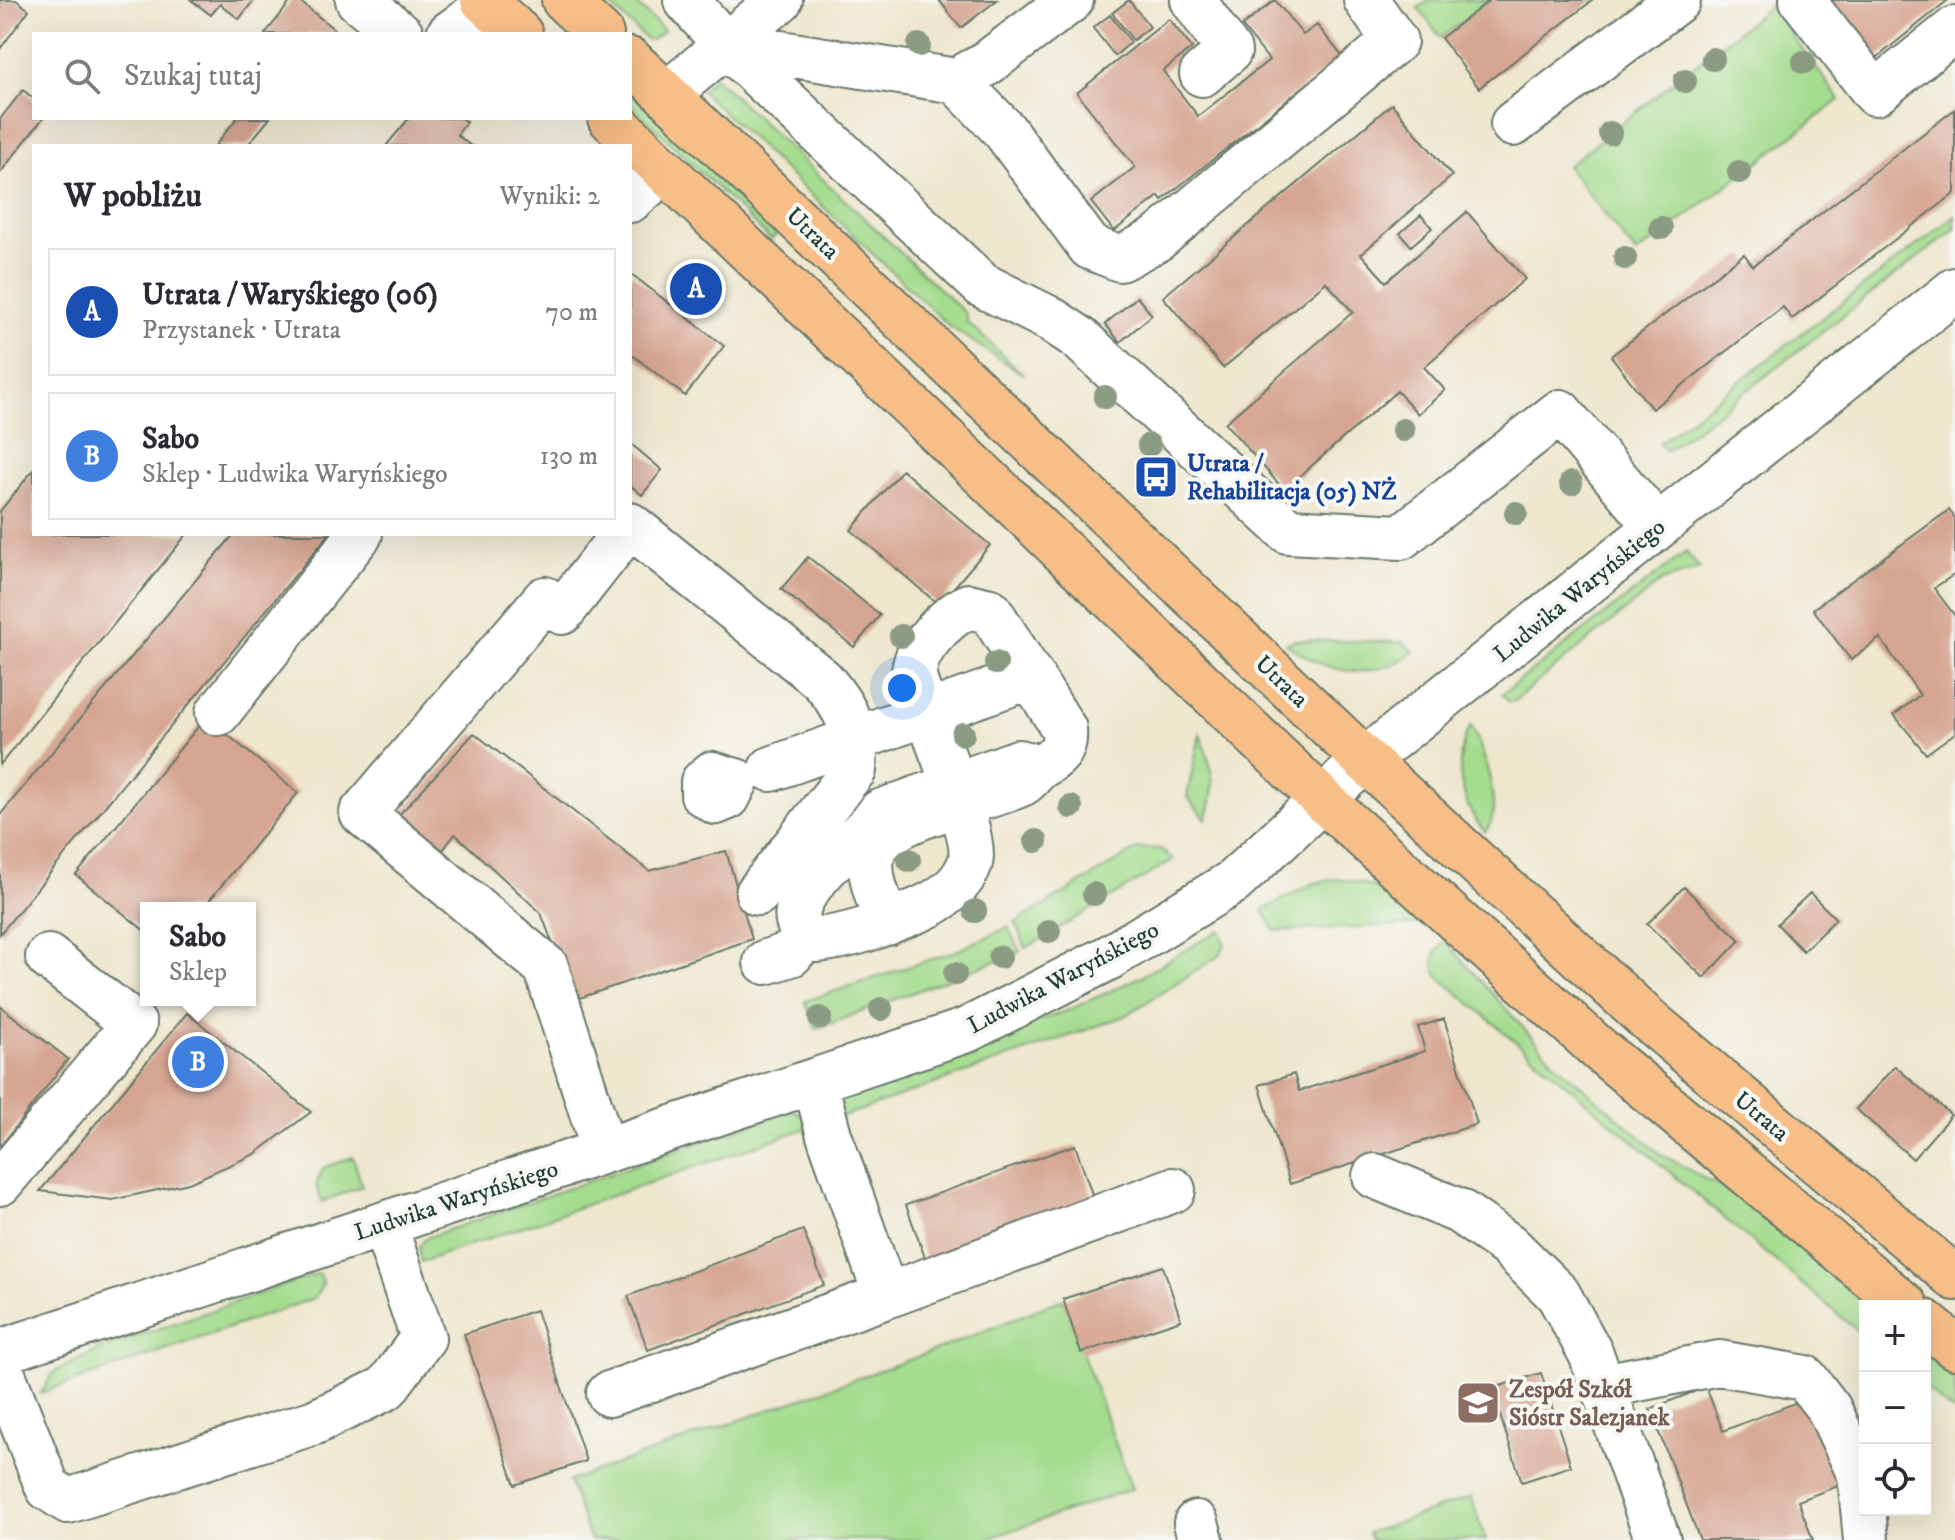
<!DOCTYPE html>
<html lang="pl">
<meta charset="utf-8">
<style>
:root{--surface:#fff;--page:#f7f7f7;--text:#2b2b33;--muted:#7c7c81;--line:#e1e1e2;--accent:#2563eb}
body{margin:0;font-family:"IM FELL DW Pica",serif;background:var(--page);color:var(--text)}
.controls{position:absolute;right:24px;bottom:24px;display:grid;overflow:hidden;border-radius:0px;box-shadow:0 8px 32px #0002}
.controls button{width:72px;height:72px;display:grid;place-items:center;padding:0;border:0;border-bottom:2px solid var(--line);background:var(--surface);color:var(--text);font:40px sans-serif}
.you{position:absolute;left:902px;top:688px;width:28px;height:28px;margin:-20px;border:6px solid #fff;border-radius:50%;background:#1a73e8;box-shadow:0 0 0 12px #1a73e833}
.badge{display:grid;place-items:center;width:52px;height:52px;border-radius:50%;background:var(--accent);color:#fff;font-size:26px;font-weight:700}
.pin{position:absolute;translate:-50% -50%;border:4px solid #fff;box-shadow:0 2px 8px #0006}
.popup{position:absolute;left:140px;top:902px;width:116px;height:104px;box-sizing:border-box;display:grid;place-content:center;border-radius:0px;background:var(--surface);filter:drop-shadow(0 2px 6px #0005);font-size:26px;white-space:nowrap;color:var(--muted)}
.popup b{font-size:30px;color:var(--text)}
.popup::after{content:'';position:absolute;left:50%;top:100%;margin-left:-16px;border:16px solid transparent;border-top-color:var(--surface)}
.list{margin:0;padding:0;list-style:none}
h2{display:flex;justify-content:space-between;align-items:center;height:104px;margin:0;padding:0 32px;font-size:34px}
h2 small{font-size:26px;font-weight:400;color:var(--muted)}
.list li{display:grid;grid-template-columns:52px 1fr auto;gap:24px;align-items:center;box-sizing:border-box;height:128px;margin:0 16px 16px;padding:0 16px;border:2px solid var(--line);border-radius:0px}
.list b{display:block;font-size:30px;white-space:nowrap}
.list p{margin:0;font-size:26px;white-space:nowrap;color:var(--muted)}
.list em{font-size:26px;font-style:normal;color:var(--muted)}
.icon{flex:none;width:44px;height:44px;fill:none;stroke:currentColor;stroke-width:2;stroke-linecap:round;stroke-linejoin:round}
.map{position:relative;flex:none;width:1955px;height:1540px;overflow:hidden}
.search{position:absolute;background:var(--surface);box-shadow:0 8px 32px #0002;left:32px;top:32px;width:600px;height:88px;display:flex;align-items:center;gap:20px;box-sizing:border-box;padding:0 28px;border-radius:0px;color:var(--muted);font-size:30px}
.panel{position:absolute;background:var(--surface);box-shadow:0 8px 32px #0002;left:32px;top:144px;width:600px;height:392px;border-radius:0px}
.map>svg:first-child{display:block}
.green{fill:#a4dc8e;stroke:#628c61;stroke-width:2}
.building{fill:#d6a591}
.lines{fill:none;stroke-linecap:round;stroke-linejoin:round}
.minor-casing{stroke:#67786a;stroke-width:48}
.major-casing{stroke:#67786a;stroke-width:48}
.minor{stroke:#fff;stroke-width:44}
.major{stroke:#f7be88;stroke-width:44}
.tree{fill:#8b9b83}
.labels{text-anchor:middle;stroke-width:8;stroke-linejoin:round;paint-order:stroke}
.street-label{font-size:24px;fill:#1f3d34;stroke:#f6f6f2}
.transit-label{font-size:24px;font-weight:bold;fill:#164399;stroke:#f6f6f2;text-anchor:start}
.education-label{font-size:24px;font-weight:bold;fill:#785e54;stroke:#f6f6f2;text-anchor:start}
</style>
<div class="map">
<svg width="1955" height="1540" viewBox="0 0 1955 1540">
<rect width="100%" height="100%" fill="#f6f6f2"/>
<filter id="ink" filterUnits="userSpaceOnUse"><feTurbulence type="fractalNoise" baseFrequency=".0125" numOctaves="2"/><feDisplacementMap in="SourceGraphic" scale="16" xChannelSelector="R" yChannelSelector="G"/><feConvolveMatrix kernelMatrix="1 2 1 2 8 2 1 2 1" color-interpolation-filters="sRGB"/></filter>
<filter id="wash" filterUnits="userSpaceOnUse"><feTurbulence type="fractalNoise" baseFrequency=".006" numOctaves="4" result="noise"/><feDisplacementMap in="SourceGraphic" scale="32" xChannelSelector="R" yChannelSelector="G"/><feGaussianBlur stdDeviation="1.8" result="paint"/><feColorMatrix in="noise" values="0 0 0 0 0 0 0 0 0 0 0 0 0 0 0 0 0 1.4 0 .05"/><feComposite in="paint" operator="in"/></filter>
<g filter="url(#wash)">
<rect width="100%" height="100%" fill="#eee6cd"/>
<!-- green -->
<path class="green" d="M605,0H632L664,30L652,40L646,39Z
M1428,0H1490L1441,38L1418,8Z
M1770,6L1840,100L1636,254L1567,166Z
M714,77L966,314L967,322L1024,375L949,326L701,91Z
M630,91L779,232L771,240L630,104Z
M1955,216V229L1705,423L1666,450L1659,443Z
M1686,552L1700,569L1662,581L1514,701L1509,702L1502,694Z
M1293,640L1403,642L1414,652C1370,683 1328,674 1286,644Z
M1471,725C1483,747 1505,812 1485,832C1460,804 1451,759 1471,725Z
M1200,734C1212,764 1218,788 1206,819L1187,797Z
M1139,848L1161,849L1173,860L1026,948L1015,923Z
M1334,879C1372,881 1394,894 1420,920L1415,925L1275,931L1263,910L1314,883Z
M1008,927L1020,952L816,1029L805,1001L956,951Z
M1220,930L1225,943L1220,955L1125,1016L836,1119L838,1094L1069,1010L1138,978Z
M1445,941L1554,1062L1659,1153L1745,1201L1869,1306H1865V1337L1438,976C1431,960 1433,953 1445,941Z
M793,1110L801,1114L810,1127L421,1262L419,1247L425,1238Z
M353,1157L362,1186L322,1202L316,1185L323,1168Z
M319,1273L323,1283L315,1298L41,1393L54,1372L100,1349Z
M1063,1299L1132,1489L984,1540H590L569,1481L942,1348Z
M1925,1353L1955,1379V1413L1925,1388Z
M1471,1497L1486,1540H1371L1368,1533Z"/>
<g id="blocks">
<!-- building -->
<path class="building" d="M0,0H16L29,10L0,49Z
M191,0H254L239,19L220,4L211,15Z
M292,0H298L340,34H265Z
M939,0H997L961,28Z
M1129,0L1150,27L1133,40L1112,13Z
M1275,0L1303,35L1317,25L1342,56L1162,200L1159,196L1114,231L1091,202L1135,167L1077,93L1169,19L1192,48L1163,71L1198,116L1269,60L1242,26Z
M1490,0H1593L1479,88L1441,38Z
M1826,0H1948L1874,60Z
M1110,15L1131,42L1115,56L1093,28Z
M23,90L34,99V118H43L0,173V119Z
M1392,104L1452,176L1361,254L1386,282L1467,212L1525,279L1424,367L1445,390L1418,414L1397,391L1284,490L1225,423L1353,312L1326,282L1223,368L1163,297Z
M1955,109V193L1792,319L1783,307L1652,409L1611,356L1744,254L1753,266Z
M237,118H270L247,146H215Z
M409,118H461L466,122L457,135L471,146H386Z
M1421,215L1432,228L1411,246L1400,233Z
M630,273L724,346L685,396L630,353Z
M1137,297L1152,315L1120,342L1105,324Z
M630,443L662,470L642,495L630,485Z
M34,469V534H187L0,765V511Z
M902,470L990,545L939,605L851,530Z
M1949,510L1955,518V574L1934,588L1955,616V733L1926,754L1894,715L1920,695L1880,638L1851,660L1813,609Z
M234,534H329L0,934V815Z
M808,557L880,615L854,647L781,589Z
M206,717L298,793L203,908H146V932L76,875Z
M474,733L649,871L726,851L752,939L574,1000L541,913L455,834L443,850L398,816Z
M1684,887L1740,940L1704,978L1647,924Z
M1810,893L1836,919L1803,951L1777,924Z
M0,1006L68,1059L0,1147Z
M187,1013L311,1112L255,1154L189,1183L112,1200L40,1191Z
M1444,1019L1477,1124L1290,1184L1259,1085L1294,1074L1299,1091L1425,1051L1418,1027Z
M1895,1066L1951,1115L1913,1159L1856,1109Z
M1075,1145L1095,1203L927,1263L906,1205Z
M803,1230L824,1285L648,1350L628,1296Z
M1163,1266L1181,1320L1081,1353L1063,1299Z
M536,1310L586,1461L515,1485L464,1334Z
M1541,1373L1571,1466L1522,1482L1491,1389Z
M1706,1387L1723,1431L1810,1397L1843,1484L1798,1501L1813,1540H1700L1650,1409Z"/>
</g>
</g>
<g filter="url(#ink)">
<use href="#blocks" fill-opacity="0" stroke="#67786a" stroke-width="2"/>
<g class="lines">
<!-- minor casing -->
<g class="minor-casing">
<path id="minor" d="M358,0L401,34
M686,0L725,44L982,285L1052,320L1079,338L1288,531L1401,537L1560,412L1657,526
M1193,0L1229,51L1202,74
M1802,0L1875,93L1955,29
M449,34L489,5
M725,44L956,81L1004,130L1090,247L1120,259L1157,239L1395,41L1366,0
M956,81L986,64L1071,0
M667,94L780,0
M1513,124L1678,0
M630,200L665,170
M630,525L822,680C847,709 858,731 854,770L758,893
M218,713L360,534
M771,769L1032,676
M712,774L736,781L728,797L716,802L703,794V782Z
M887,923C880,902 868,878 872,857C879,815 989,801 1023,783C1030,779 1034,770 1041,766C1058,756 1066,751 1064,729L990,611L968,606C946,618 913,648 914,676C915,686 923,700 926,710C936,738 978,839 970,863C961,889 935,904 911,913C881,925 849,937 817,940C753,911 865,839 880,812L1018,762L1040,767
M766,962L791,954L807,935
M604,1151L546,967L362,813L545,599L562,612L623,534
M1375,1176L1459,1211L1508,1245L1558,1294L1591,1354L1658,1540
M0,1183L134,1024L48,957
M886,1296L1173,1190
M0,1352L967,1030L1110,957L1233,882L1365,760L1955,290
M0,1367L48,1488L68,1501L315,1422L386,1388L423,1338L384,1224
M1603,1386L1719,1363L1805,1378L1829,1409L1860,1475L1866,1540
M609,1394L886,1296L829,1135L815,1082
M1196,1523L1201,1540"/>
</g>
<!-- major casing -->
<g class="major-casing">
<path id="major" d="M483,0L520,34
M564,0L601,34
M630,60L1365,760L1645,1017L1955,1278
M610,118L1324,801L1600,1050L1906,1306
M1925,1322L1955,1347"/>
</g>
<!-- minor -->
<use href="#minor" class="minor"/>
<!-- major -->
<use href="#major" class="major"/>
</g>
<!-- trees -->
<g class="tree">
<circle cx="919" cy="45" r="12"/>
<circle cx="1713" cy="59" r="12"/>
<circle cx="1804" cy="62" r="12"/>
<circle cx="1685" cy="81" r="12"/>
<circle cx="1610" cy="133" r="12"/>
<circle cx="1739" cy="172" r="12"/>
<circle cx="1661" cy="228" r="12"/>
<circle cx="1625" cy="258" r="12"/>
<circle cx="1105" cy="397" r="12"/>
<circle cx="1403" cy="430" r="12"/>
<circle cx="1149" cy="445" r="12"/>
<circle cx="1571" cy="483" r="12"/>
<circle cx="1516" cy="513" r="12"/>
<circle cx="901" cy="636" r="12"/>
<circle cx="996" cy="663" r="12"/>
<circle cx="963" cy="734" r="12"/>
<circle cx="1071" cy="807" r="12"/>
<circle cx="1036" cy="841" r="12"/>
<circle cx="909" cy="860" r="12"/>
<circle cx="1094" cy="894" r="12"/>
<circle cx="975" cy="911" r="12"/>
<circle cx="1049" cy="931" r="12"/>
<circle cx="1000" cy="957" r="12"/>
<circle cx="955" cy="974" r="12"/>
<circle cx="881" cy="1009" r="12"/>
<circle cx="820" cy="1018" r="12"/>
</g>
</g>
<!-- icons -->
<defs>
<g id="bus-square" transform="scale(2.3)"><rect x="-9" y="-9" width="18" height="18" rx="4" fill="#1a4fb4" stroke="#f6f6f2"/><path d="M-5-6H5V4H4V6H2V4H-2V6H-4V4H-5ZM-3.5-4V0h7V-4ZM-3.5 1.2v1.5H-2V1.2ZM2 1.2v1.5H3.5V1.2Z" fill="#fff"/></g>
<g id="school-square" transform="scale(2.3)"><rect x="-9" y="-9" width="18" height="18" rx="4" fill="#8d6e63" stroke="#f6f6f2"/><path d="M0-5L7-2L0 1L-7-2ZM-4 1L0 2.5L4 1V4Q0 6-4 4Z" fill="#fff"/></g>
</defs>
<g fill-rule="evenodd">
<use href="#bus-square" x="1156" y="477"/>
<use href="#school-square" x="1478" y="1403"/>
</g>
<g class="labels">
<!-- street labels -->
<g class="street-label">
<text transform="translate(813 233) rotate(44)" y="8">Utrata</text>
<text transform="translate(1579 590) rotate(-39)" y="8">Ludwika Waryńskiego</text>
<text transform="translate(1282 681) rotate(44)" y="8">Utrata</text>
<text transform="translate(1063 977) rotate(-28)" y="8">Ludwika Waryńskiego</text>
<text transform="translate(1762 1116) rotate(40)" y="8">Utrata</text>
<text transform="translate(456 1200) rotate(-18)" y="8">Ludwika Waryńskiego</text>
</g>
<!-- transit labels -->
<g class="transit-label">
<text x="1187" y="471">Utrata /<tspan x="1187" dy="28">Rehabilitacja (05) NŻ</tspan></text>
</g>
<!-- education labels -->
<g class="education-label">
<text x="1509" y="1397">Zespół Szkół<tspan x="1509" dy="28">Sióstr Salezjanek</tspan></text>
</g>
</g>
</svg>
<div class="controls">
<button>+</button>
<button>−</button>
<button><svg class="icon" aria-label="locate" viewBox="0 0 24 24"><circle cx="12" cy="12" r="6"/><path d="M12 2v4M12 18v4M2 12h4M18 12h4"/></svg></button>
</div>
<div class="you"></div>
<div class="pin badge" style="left:696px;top:289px;background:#1a4fb4">A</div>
<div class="pin badge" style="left:198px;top:1062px;background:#3f7fe0">B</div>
<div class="popup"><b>Sabo</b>Sklep</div>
<div class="search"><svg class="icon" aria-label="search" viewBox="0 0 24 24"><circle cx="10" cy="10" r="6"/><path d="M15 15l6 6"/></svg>Szukaj tutaj</div>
<section class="panel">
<h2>W pobliżu<small>Wyniki: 2</small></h2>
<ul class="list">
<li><span class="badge" style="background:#1a4fb4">A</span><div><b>Utrata / Waryśkiego (06)</b><p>Przystanek · Utrata</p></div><em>70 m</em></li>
<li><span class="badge" style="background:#3f7fe0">B</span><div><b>Sabo</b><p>Sklep · Ludwika Waryńskiego</p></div><em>130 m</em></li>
</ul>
</section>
</div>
